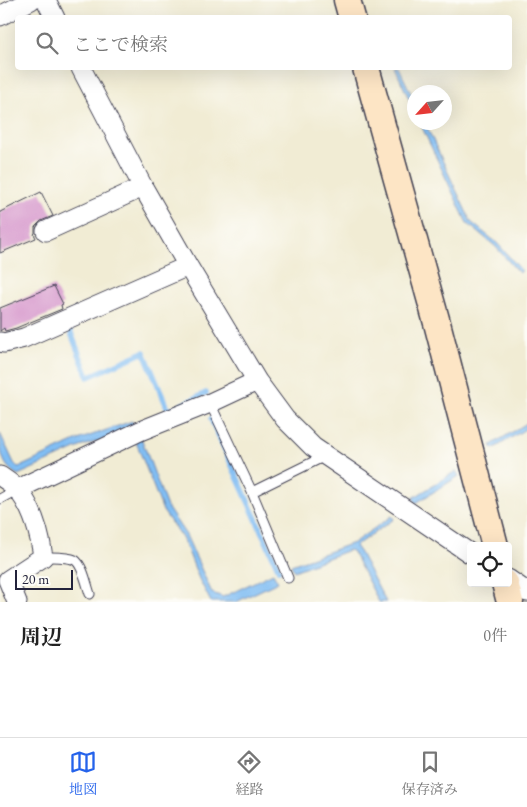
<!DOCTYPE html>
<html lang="ja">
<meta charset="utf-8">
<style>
:root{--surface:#fff;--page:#f6f6f6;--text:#222;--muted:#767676;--line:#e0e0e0;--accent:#2563eb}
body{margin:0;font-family:"EB Garamond","Noto Serif JP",serif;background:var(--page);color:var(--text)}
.controls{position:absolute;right:15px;bottom:15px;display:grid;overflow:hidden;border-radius:5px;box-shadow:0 5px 20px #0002}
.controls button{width:45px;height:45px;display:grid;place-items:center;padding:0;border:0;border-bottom:1px solid var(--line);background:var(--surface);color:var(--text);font:25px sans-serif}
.compass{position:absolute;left:407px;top:85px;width:45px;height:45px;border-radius:50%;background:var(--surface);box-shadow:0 5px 20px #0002;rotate:243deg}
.scale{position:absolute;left:15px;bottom:12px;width:58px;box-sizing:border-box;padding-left:5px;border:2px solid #22223b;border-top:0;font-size:14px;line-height:18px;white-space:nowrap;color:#22223b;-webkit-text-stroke:4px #fdfcf7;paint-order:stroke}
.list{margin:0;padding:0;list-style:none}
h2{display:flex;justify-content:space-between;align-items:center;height:65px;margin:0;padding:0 20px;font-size:21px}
h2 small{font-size:16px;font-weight:400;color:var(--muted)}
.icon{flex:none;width:28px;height:28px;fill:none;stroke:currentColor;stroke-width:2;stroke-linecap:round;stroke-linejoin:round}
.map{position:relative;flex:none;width:527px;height:602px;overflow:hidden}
.search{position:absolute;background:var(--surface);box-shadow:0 5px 20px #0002;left:15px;right:15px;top:15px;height:55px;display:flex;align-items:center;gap:12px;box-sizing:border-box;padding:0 18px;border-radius:5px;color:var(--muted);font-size:19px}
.sheet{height:135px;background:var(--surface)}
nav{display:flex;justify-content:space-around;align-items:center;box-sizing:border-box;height:70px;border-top:1px solid var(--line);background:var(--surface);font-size:14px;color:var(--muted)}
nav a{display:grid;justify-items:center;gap:2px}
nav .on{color:var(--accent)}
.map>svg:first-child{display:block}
.water{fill:#81bdf3;stroke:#527097}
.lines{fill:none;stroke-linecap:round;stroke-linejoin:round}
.stream{stroke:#81bdf3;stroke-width:5.5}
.building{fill:#d594cb}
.lane-casing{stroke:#414052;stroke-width:11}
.street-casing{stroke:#414052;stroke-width:21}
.secondary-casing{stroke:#414052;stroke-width:29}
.lane{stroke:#fff;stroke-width:9}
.street{stroke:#fff;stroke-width:19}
.secondary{stroke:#fde5c5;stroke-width:26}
</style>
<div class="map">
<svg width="527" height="602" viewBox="0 0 527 602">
<rect width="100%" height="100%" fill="#fdfcf7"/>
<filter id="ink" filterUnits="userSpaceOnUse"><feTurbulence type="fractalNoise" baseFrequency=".02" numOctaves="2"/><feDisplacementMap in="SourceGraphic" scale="10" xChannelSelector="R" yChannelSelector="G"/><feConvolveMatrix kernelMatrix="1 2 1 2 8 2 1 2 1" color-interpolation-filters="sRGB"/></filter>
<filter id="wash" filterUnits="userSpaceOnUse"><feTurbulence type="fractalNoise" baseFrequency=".0096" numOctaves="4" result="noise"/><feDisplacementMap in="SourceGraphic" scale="20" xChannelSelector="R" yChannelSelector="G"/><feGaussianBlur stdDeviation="1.12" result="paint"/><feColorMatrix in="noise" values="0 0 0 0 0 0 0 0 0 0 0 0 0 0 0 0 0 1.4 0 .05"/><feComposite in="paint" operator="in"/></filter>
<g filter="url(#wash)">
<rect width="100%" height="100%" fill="#f1ecd4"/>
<!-- water -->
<path class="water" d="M395,68H399L414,100V110Z
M420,123H425L471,222L497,243L522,271L519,273L495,246L467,223Z
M132,421L142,440L167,507L186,535L212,593L223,597L273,573L278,582L236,602H211L199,579L188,551L182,538L163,511L136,442L123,433L80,447L18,475C1,466 0,450 0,433L14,463L18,467L24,465L78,440Z
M527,423V428L493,449L491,445Z
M456,471L459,476L416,503L413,498Z
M392,516L394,519L355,546L360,553L386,602H379L355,556L352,551L349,550L294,571L291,565L353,543Z"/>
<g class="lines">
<!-- stream -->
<path class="stream" d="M65,326L68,325L88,377L144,352L167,407L169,409H173L206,393
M211,419L279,570"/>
</g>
<g id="blocks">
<!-- building -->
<path class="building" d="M41,192L53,216L41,221L35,227V233L34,234L36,238L0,253V212Z
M54,286L63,304L61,305L62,309L16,328L5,331L4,328L0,331V308Z"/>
</g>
</g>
<g filter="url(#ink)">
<use href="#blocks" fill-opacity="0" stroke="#414052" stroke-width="1"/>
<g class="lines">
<!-- lane casing -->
<g class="lane-casing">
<path id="lane" d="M210,403L252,492L288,578
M252,492L325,456
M0,499L18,489
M43,557C52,557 67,556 75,560C83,565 87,586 90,594"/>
</g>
<!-- street casing -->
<g class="street-casing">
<path id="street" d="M46,0L55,18
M0,16L31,0
M81,68L143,187L188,266L257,381L285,419L313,447L471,554
M46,231L143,187
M0,342L4,343L24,338L188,266
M0,476C6,480 14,485 19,491C33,510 40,534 43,557L8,580L17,602
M18,489L140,431L210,403L257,381
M508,579L527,592"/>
</g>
<!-- secondary casing -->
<g class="secondary-casing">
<path id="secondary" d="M347,0L352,18
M366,68L437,323L495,546
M505,583L510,602"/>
</g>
<!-- lane -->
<use href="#lane" class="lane"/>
<!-- street -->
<use href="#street" class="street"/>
<!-- secondary -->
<use href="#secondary" class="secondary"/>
</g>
</g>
</svg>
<div class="controls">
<button><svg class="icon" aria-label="locate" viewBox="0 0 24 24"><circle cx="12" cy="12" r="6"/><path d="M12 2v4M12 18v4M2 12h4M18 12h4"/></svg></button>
</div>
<svg class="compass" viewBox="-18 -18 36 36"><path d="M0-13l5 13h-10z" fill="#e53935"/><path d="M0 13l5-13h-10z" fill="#767676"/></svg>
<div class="scale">20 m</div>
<div class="search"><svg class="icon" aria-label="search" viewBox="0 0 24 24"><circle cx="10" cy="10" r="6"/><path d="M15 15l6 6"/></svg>ここで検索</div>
</div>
<section class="sheet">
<h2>周辺<small>0件</small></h2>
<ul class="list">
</ul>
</section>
<nav>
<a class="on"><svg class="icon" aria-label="map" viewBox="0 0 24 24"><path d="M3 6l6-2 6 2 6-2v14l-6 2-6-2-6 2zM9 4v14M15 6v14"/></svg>地図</a>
<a><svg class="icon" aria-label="directions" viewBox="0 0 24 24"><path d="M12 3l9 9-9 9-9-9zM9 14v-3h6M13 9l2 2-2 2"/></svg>経路</a>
<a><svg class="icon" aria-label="saved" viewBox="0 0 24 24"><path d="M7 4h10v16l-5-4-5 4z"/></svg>保存済み</a>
</nav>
